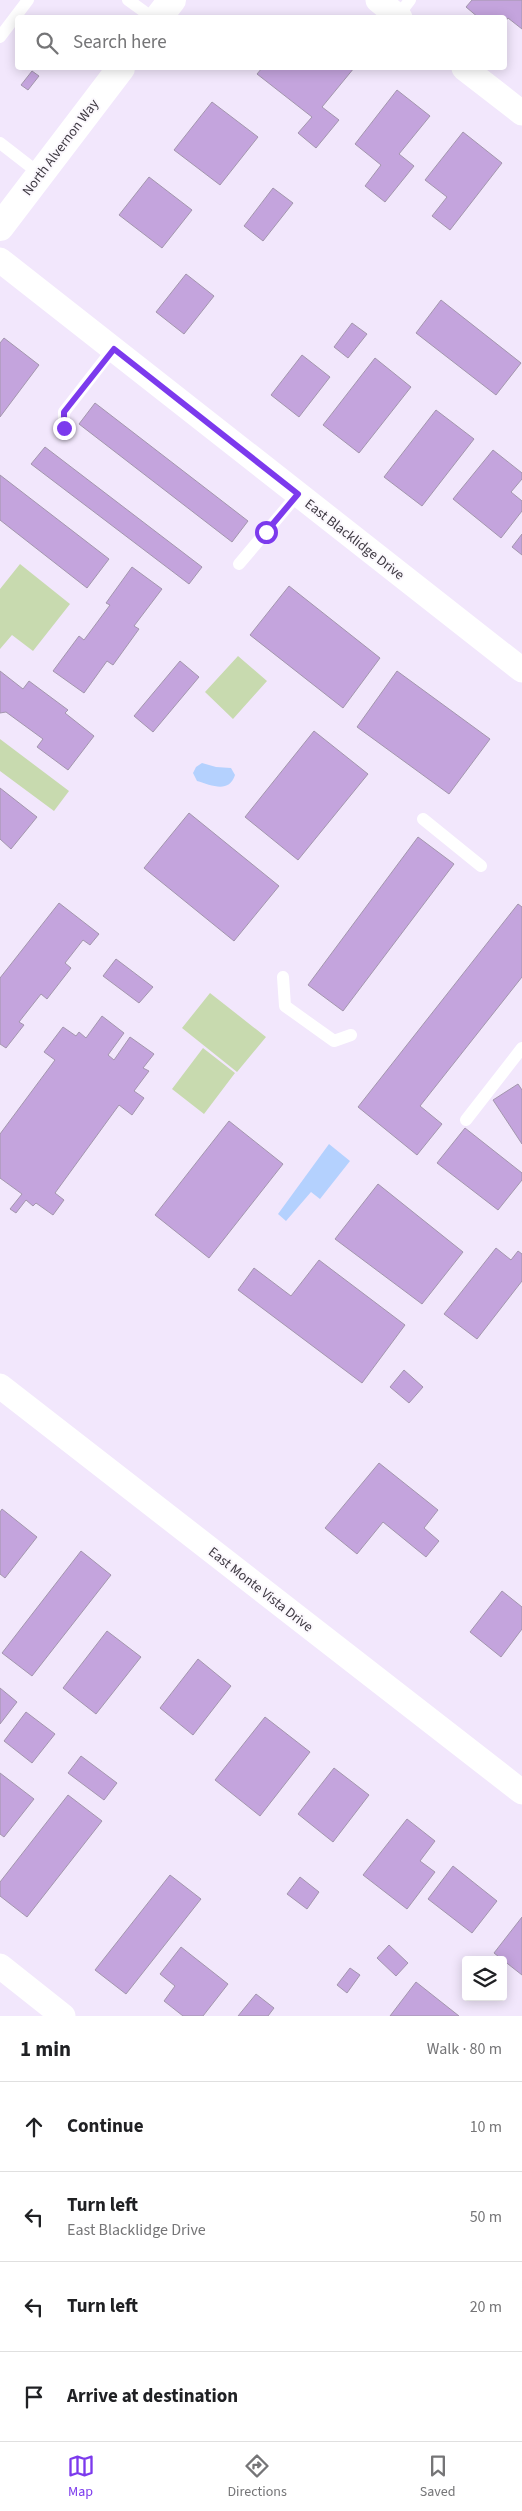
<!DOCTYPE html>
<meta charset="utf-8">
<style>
:root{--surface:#fff;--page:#f2f2f2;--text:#202124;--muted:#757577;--line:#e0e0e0;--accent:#7c3aed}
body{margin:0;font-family:"Source Sans 3",sans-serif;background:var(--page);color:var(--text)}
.controls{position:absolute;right:15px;bottom:15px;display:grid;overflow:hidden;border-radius:5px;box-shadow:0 2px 12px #0003}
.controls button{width:45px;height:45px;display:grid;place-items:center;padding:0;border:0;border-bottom:1px solid var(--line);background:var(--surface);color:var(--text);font:25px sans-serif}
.stop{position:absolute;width:15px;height:15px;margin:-11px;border:4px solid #7c3aed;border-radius:50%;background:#fff}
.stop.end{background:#7c3aed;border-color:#fff;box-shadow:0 1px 5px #0008}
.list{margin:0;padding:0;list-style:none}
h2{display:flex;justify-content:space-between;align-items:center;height:65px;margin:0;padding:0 20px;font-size:21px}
h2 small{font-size:16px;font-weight:400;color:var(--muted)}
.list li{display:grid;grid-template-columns:32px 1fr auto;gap:15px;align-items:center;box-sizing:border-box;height:90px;padding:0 20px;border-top:1px solid var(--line)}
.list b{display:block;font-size:19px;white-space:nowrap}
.list p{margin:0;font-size:16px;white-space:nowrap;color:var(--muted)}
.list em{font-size:16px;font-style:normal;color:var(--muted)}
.icon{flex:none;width:28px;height:28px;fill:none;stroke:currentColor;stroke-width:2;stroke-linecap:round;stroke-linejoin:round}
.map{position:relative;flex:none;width:522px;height:2016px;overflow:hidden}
.search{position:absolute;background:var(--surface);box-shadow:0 2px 12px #0003;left:15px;right:15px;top:15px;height:55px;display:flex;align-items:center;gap:12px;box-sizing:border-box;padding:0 18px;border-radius:5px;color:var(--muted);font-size:19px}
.sheet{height:425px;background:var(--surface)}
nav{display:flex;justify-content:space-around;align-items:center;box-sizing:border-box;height:70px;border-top:1px solid var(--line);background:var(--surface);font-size:14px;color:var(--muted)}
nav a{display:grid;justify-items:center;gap:2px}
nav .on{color:var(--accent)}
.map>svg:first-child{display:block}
.green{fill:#c8daaf}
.water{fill:#b4d1fe}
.building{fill:#c4a4dd;stroke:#a396ad}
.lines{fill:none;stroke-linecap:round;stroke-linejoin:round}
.service{stroke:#fff;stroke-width:12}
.minor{stroke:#fff;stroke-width:25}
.primary{stroke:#fff;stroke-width:28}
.route{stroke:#7c3aed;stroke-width:6}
.labels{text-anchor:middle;stroke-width:4;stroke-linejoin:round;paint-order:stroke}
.street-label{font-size:14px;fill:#3e3942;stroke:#fbf8fd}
</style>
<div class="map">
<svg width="522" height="2016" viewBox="0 0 522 2016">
<rect width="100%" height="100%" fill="#f2e7fc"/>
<!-- green -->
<path class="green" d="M20,564L70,604L33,651L12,635L0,649V589Z
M238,656L267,681L233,719L205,692Z
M0,739L69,791L54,811L0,771Z
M210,993L266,1037L237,1072L182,1028Z
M203,1048L235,1073L204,1114L172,1089Z"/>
<!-- water -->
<path class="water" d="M202,763L216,767L231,768L235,775C229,794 211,785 197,781L193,773L196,767Z
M329,1144L350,1161L320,1199L311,1192L286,1221L278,1214Z"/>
<!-- building -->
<path class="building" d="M472,0H522V29L508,18L504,23V18H479L466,7Z
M262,68H354L322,107L339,120L316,148L298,133L312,117L257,74Z
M32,71L39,76L28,90L21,85Z
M397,90L430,116L399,154L414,166L385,202L365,186L381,165L355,144Z
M212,102L258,137L220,185L174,150Z
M463,132L502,163L450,230L432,216L447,197L425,180Z
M149,177L192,210L162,248L119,215Z
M273,188L293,203L263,241L244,226Z
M186,274L214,296L184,334L156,312Z
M441,300L521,363L496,395L416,333Z
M352,323L367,334L348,358L334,347Z
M4,338L39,365L0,417V343Z
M302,355L330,377L299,417L271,395Z
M375,358L411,387L359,453L323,425Z
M95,403L248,521L232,542L79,424Z
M436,410L474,439L422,506L384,477Z
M45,447L202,567L189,584L31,464Z
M493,450L522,473V479L511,492L522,501V511L501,538L453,499Z
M0,475L109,559L87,588L0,520Z
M522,534V555L512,547Z
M132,567L162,589L134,626L139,629L113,665L107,661L84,693L53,671L79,636L84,640L110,605L106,603Z
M289,586L380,658L343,708L250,635Z
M180,661L199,677L153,732L134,716Z
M0,671L23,689L29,681L68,710L65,713L94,736L68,770L37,747L43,739L6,712L0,713Z
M397,671L490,739L449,794L357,727Z
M314,731L368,774L298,860L245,817Z
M0,788L37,817L11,849L0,839Z
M189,813L279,886L234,941L144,868Z
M418,837L454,864L343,1011L308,985Z
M59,903L99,934L90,945L83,940L65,963L71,968L47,999L41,994L19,1022L24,1025L6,1048L0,1044V978Z
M518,904L522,907V977L420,1106L442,1124L417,1155L358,1107Z
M116,959L153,987L139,1003L103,976Z
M102,1016L124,1033L108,1055L114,1060L130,1037L154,1054L143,1068L149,1071L134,1091L144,1098L132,1115L119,1105L55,1193L64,1200L53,1215L36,1203L33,1206L26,1200L16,1213L10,1209L22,1194L0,1178V1134L55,1060L44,1052L63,1027L76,1036L79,1032L86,1038Z
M518,1084L522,1090V1144L493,1100Z
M229,1121L283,1164L209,1258L155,1215Z
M465,1128L522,1173V1180L498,1210L437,1163Z
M378,1184L463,1252L422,1304L335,1239Z
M496,1248L511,1260L518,1251L522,1254V1281L477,1339L444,1314Z
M319,1260L405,1325L362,1383L238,1290L254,1268L291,1296Z
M404,1370L423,1387L409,1403L390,1387Z
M379,1463L438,1510L424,1528L439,1541L426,1557L383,1522L357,1554L325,1528Z
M2,1509L37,1537L5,1578L0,1574V1512Z
M81,1551L111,1575L32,1676L2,1653Z
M502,1591L522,1607V1629L501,1657L470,1632Z
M107,1631L141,1657L96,1714L63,1688Z
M198,1659L231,1686L193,1735L160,1708Z
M0,1688L17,1702L0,1724Z
M26,1712L55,1734L32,1763L4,1741Z
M265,1717L310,1752L260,1816L215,1780Z
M81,1756L117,1783L104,1800L68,1773Z
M334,1768L369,1795L333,1842L298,1814Z
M0,1773L34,1799L4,1837L0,1834Z
M68,1795L102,1821L27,1917L0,1896V1882Z
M407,1819L435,1841L420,1861L435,1872L407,1909L363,1875Z
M453,1866L497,1901L472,1933L428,1899Z
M170,1875L201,1899L126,1994L95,1970Z
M300,1877L319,1892L307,1909L287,1894Z
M522,1917V1975L494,1953Z
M389,1945L408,1963L396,1976L377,1958Z
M181,1947L228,1984L203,2016H183L164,2001L175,1986L160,1974Z
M350,1968L360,1975L347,1993L337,1985Z
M416,1982L459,2016H390Z
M256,1994L274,2008L268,2016H238Z"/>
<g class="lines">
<!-- service -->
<path class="service" d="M128,0L153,18
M398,16L410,0
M0,37L28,0
M0,143L40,174
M64,428V412L113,349
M239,564L298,494
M423,819L481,866
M283,977L285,1006L334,1041L351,1035
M466,1120L522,1048"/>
<!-- minor -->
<path class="minor" d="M378,0L400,18
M464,68L522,113
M0,260L522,670
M0,1386L522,1792
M0,1966L63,2016"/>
<!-- primary -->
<path class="primary" d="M158,18L172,0
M0,227L121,68"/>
</g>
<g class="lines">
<!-- route -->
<path class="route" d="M64,428V412L114,349L298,494L266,532"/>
</g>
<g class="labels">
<!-- street labels -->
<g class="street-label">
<text transform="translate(60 147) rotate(-53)" y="5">North Alvernon Way</text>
<text transform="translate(355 539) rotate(38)" y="5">East Blacklidge Drive</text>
<text transform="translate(261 1589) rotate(38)" y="5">East Monte Vista Drive</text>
</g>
</g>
</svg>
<div class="controls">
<button><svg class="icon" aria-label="layers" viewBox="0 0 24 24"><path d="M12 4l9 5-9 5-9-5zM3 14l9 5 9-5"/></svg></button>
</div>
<div class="stop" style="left:266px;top:532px"></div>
<div class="stop end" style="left:64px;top:428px"></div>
<div class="search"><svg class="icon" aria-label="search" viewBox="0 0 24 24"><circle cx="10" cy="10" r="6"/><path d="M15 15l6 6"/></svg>Search here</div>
</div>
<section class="sheet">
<h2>1 min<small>Walk · 80 m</small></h2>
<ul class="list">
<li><svg class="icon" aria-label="ahead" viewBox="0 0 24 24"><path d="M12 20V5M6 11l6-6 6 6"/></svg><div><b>Continue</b></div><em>10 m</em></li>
<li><svg class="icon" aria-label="left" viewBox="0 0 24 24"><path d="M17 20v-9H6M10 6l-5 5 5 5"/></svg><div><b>Turn left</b><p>East Blacklidge Drive</p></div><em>50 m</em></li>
<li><svg class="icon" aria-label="left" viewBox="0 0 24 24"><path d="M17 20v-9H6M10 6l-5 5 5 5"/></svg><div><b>Turn left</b></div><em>20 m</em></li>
<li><svg class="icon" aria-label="arrive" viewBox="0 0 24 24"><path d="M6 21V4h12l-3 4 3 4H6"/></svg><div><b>Arrive at destination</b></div></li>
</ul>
</section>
<nav>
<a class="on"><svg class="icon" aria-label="map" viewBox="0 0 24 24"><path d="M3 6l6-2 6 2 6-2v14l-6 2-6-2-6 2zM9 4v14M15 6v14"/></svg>Map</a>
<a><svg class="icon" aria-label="directions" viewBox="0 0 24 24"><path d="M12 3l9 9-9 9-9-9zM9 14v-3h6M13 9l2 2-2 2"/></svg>Directions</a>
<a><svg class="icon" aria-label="saved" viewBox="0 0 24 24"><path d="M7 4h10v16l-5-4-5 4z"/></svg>Saved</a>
</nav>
